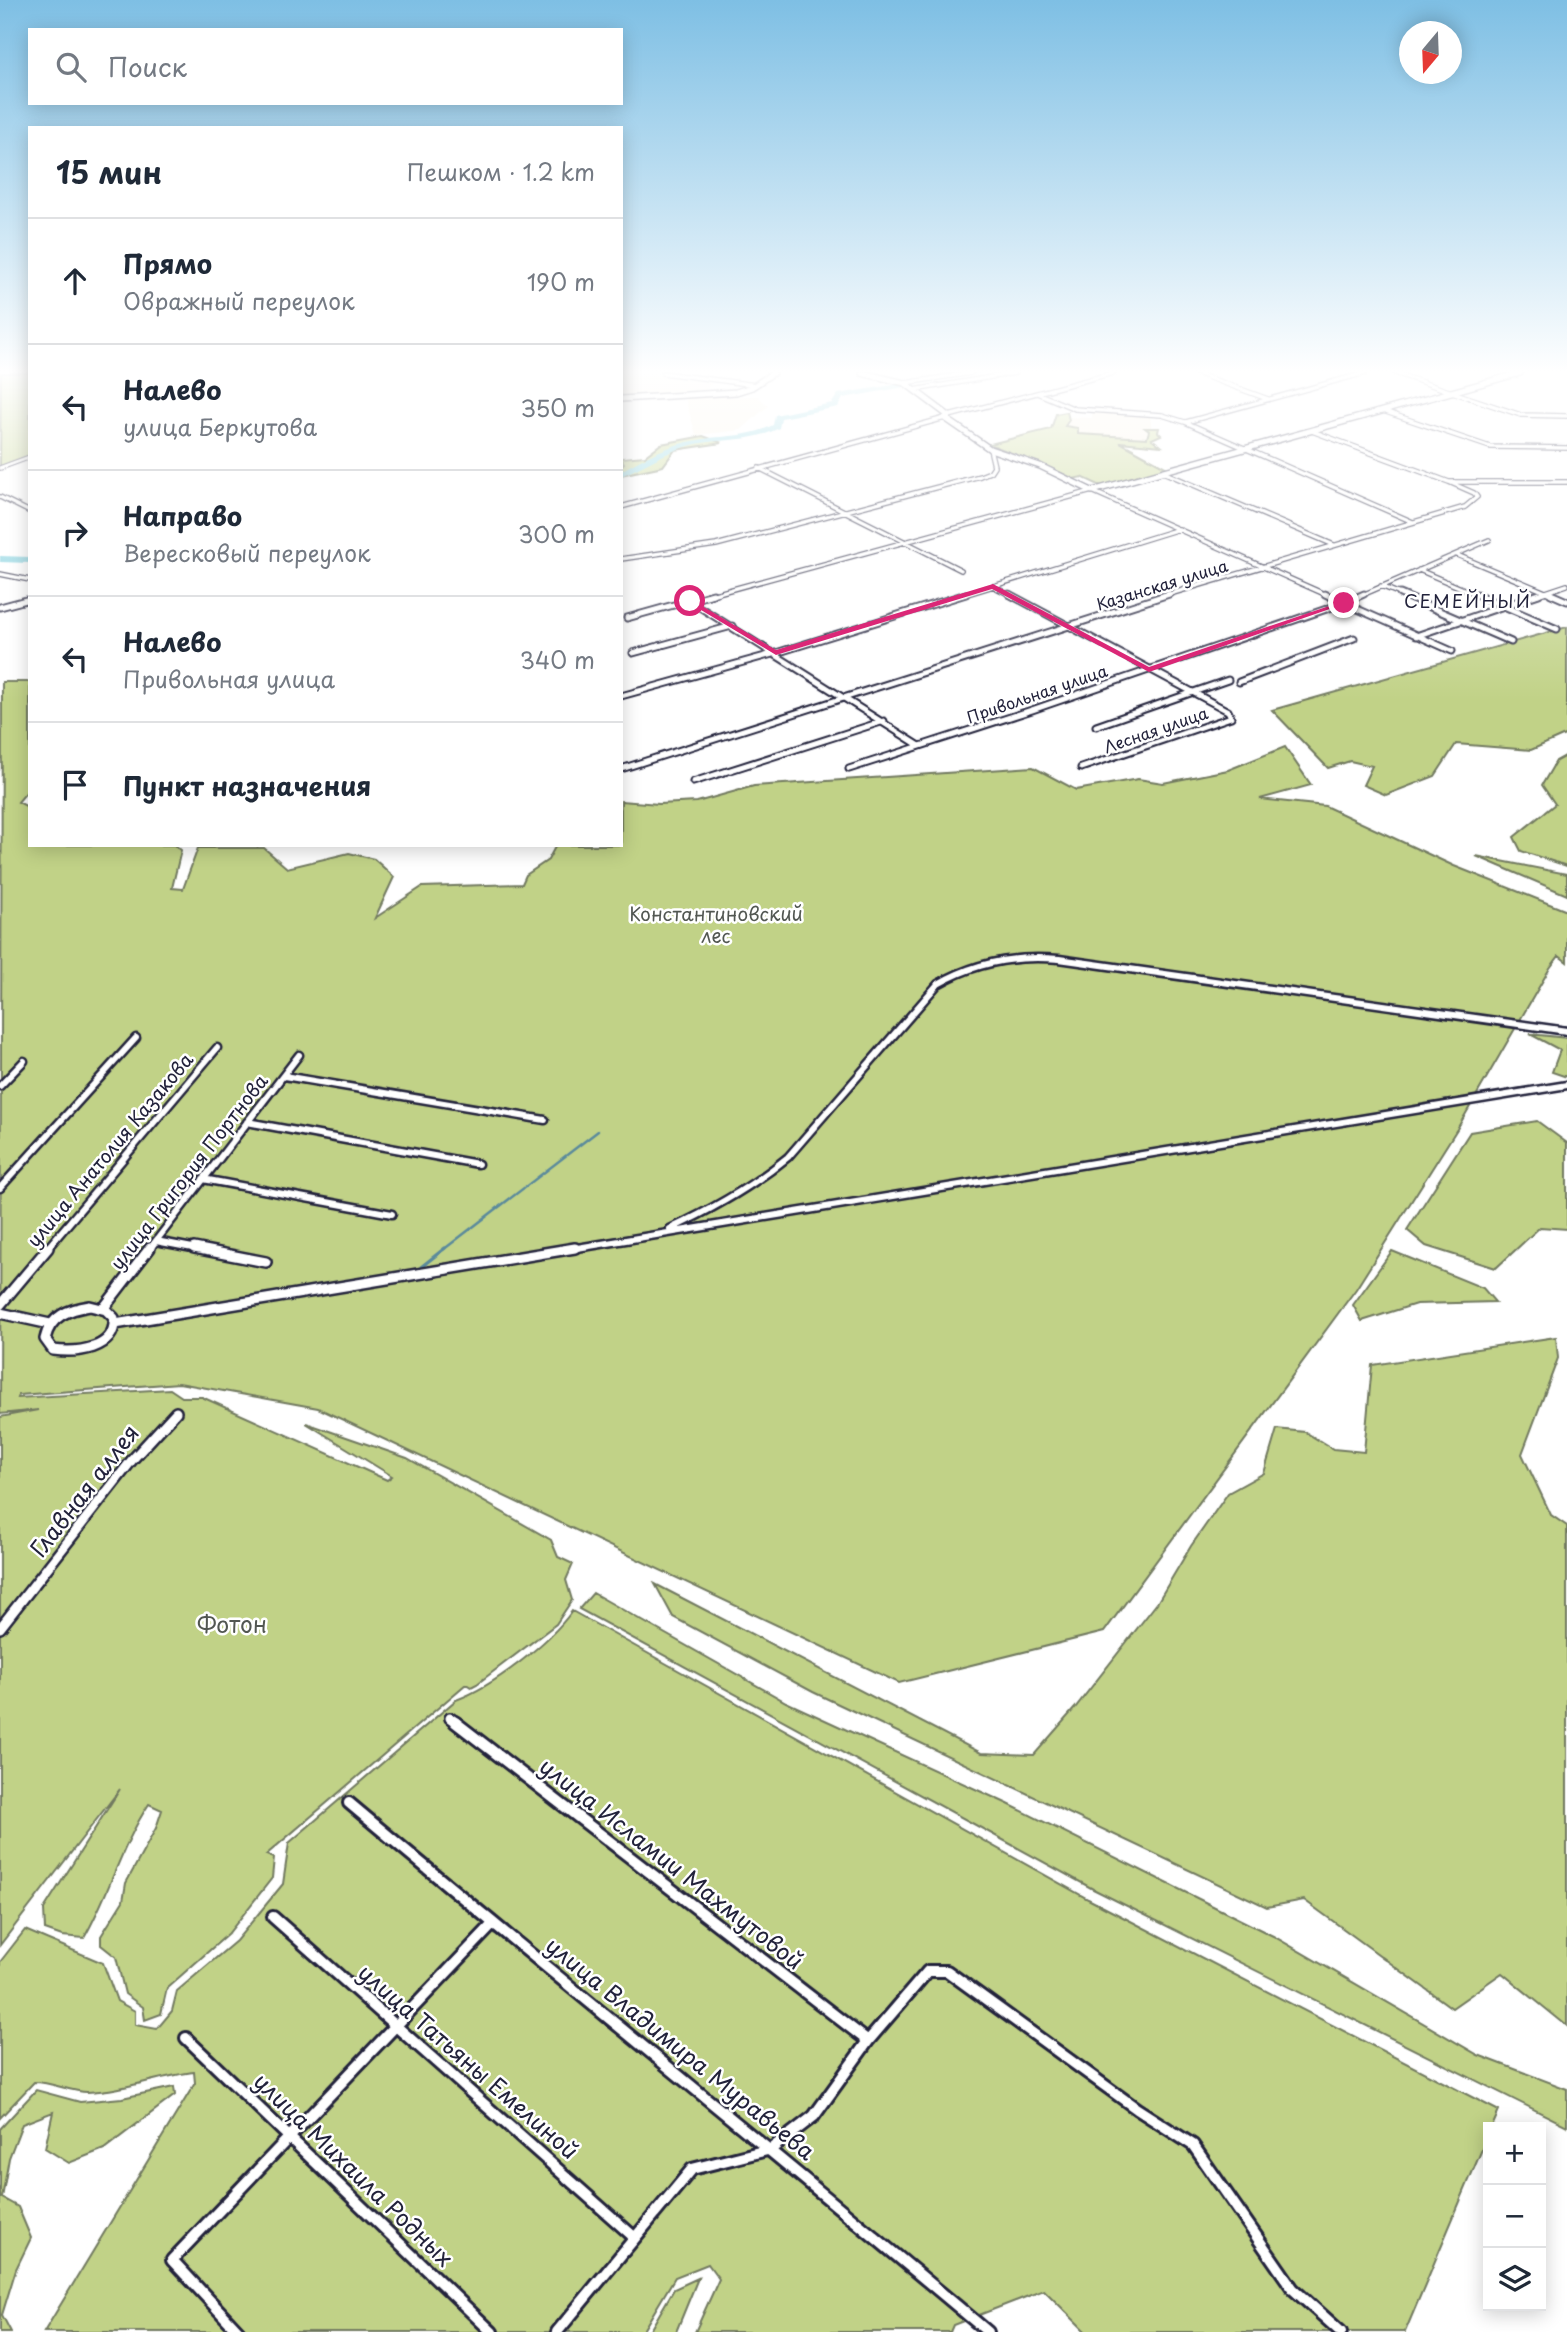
<!DOCTYPE html>
<html lang="ru">
<meta charset="utf-8">
<style>
:root{--surface:#fff;--page:#f6f6f7;--text:#1f2937;--muted:#747a83;--line:#e0e1e3}
body{margin:0;font-family:"Playpen Sans",sans-serif;background:var(--page);color:var(--text)}
.controls{position:absolute;right:21px;bottom:21px;display:grid;overflow:hidden;border-radius:0px;box-shadow:0 4px 18px #0003}
.controls button{width:63px;height:63px;display:grid;place-items:center;padding:0;border:0;border-bottom:2px solid var(--line);background:var(--surface);color:var(--text);font:35px sans-serif}
.compass{position:absolute;left:1399px;top:21px;width:63px;height:63px;border-radius:50%;background:var(--surface);box-shadow:0 4px 18px #0003;rotate:199deg}
.stop{position:absolute;width:21px;height:21px;margin:-16px;border:5px solid #db2777;border-radius:50%;background:#fff}
.stop.end{background:#db2777;border-color:#fff;box-shadow:0 2px 7px #0008}
.list{margin:0;padding:0;list-style:none}
h2{display:flex;justify-content:space-between;align-items:center;height:91px;margin:0;padding:0 28px;font-size:30px}
h2 small{font-size:23px;font-weight:400;color:var(--muted)}
.list li{display:grid;grid-template-columns:46px 1fr auto;gap:21px;align-items:center;box-sizing:border-box;height:126px;padding:0 28px;border-top:2px solid var(--line)}
.list b{display:block;font-size:26px;white-space:nowrap}
.list p{margin:0;font-size:23px;white-space:nowrap;color:var(--muted)}
.list em{font-size:23px;font-style:normal;color:var(--muted)}
.icon{flex:none;width:38px;height:38px;fill:none;stroke:currentColor;stroke-width:2;stroke-linecap:round;stroke-linejoin:round}
.map{position:relative;flex:none;width:1567px;height:2332px;overflow:hidden}
.search{position:absolute;background:var(--surface);box-shadow:0 4px 18px #0003;left:28px;top:28px;width:595px;height:77px;display:flex;align-items:center;gap:18px;box-sizing:border-box;padding:0 24px;border-radius:0px;color:var(--muted);font-size:26px}
.panel{position:absolute;background:var(--surface);box-shadow:0 4px 18px #0003;left:28px;top:126px;width:595px;height:721px;border-radius:0px}
.map>svg:first-child{display:block}
.built{fill:#faf2e3}
.green{fill:#c1d287;stroke:#727a61;stroke-width:2}
.lines{fill:none;stroke-linecap:round;stroke-linejoin:round}
.stream-far1{stroke:#5a8a9c;stroke-width:2.5}
.stream{stroke:#5a8a9c;stroke-width:3.5}
.river{fill:#80cfdd;fill-rule:evenodd}
.minor-far4-casing{stroke:#22223b;stroke-width:6}
.minor-far3-casing{stroke:#22223b;stroke-width:9}
.minor-far2-casing{stroke:#22223b;stroke-width:11}
.minor-far1-casing{stroke:#22223b;stroke-width:14}
.minor-casing{stroke:#22223b;stroke-width:16}
.tertiary-casing{stroke:#22223b;stroke-width:8}
.minor-far4{stroke:#fff;stroke-width:3.5}
.minor-far3{stroke:#fff;stroke-width:5}
.minor-far2{stroke:#fff;stroke-width:6}
.minor-far1{stroke:#fff;stroke-width:9}
.minor{stroke:#fff;stroke-width:10}
.tertiary{stroke:#fff;stroke-width:5}
.route{fill:#db2777}
.labels{text-anchor:middle;stroke-width:5;stroke-linejoin:round;paint-order:stroke}
.far-street-label{font-size:16px;fill:#22223b;stroke:#fff}
.far-neighbourhood-label{font-size:18px;letter-spacing:2px;fill:#22223b;stroke:#fff}
.park-label{font-size:19px;fill:#525752;stroke:#fff}
.street-label{font-size:19px;fill:#22223b;stroke:#fff}
.near-street-label{font-size:23px;fill:#22223b;stroke:#fff}
.near-park-label{font-size:23px;fill:#525752;stroke:#fff}
</style>
<div class="map">
<svg width="1567" height="2332" viewBox="0 0 1567 2332">
<rect width="100%" height="100%" fill="#fff"/>
<filter id="ink" filterUnits="userSpaceOnUse"><feTurbulence type="fractalNoise" baseFrequency=".0143" numOctaves="2"/><feDisplacementMap in="SourceGraphic" scale="14" xChannelSelector="R" yChannelSelector="G"/><feConvolveMatrix kernelMatrix="1 2 1 2 8 2 1 2 1" color-interpolation-filters="sRGB"/></filter>
<g filter="url(#ink)">
<!-- built -->
<path class="built" d="M621,373H652L714,381L702,393L621,398Z
M758,396L768,406L741,430L696,435L685,398Z
M1092,413L1150,415L1153,441L1070,438L1067,417L1092,418Z"/>
<!-- green -->
<path class="green" d="M1,373H30V455L0,467Z
M1067,412L1069,420L1065,426L1078,428V434L1147,438L1149,431L1145,428H1159L1158,432L1161,435L1152,439L1161,446L1120,442L1169,469L1101,486L1082,477L1073,479C1047,464 1018,457 990,444L1051,429L1056,414Z
M703,436L722,443L675,450L663,466L621,475V466L624,463L621,458L645,456L661,444Z
M1567,627V734L1531,750L1456,744L1435,776L1386,795L1363,785L1372,766L1350,761L1328,768L1272,710Z
M2,682H30V788L18,802L30,808V845H175L181,850L172,888L183,889L198,848H264L287,868L349,853L374,859L394,877L375,918L422,887L522,884L526,875L548,860L556,845H621V801L659,804L697,802L754,786L1033,767L1076,790L1138,779L1163,783L1228,770L1285,747L1311,785L1260,799L1325,806L1454,866L1567,911V962L1559,956L1550,968L1457,1129L1356,1289L1104,1632L899,1683L318,1408L179,1383L19,1395L18,1398L170,1389L182,1397H202L387,1480L392,1476L306,1423L407,1458L551,1540L558,1557L573,1564L566,1580L572,1600L556,1624L477,1684L471,1687L466,1684L266,1855L274,1858L272,1878L228,1934L167,1988L161,2014L145,2020L143,2007L125,1994L116,1957L101,1945V1936L123,1901L126,1883L156,1828L162,1810L149,1804C121,1846 109,1895 84,1938L62,1936L45,1930L44,1909L120,1789L0,1945V1417L38,1410L0,1414Z
M1567,755V866L1521,851L1514,837L1555,804L1542,785L1556,761Z
M1476,856L1567,874V895Z
M1530,1034L1567,1038V1077L1552,1072L1560,1050Z
M1537,1121L1567,1143V1229L1540,1227L1496,1268L1426,1246L1407,1230L1470,1132Z
M1392,1251L1483,1288L1495,1302L1416,1304L1362,1321L1353,1305Z
M1556,1337L1558,1358L1522,1454L1551,1515L1567,1526V2026L1502,1973L1452,2008L1304,1900L1267,1907L813,1692L673,1617L655,1584L981,1753L1034,1755L1075,1708L1157,1603L1191,1546L1228,1493L1264,1473L1277,1429L1305,1432L1333,1449L1364,1452L1372,1365Z
M593,1593L786,1702L1008,1804L1273,1936L1478,2055L1567,2089V2126L1093,1889L579,1609Z
M572,1611L1088,1899L1499,2111L1492,2127H1488V2135L1405,2332H1086L1044,2290L953,2325L950,2332H695L719,2279L708,2264L675,2277L642,2332H44L195,2083L194,2072C159,2076 124,2091 87,2092C71,2092 52,2082 34,2082L0,2118V1962L25,1930L103,1963L117,2001L135,2011V2025L157,2029L172,2011L177,1991L236,1941L283,1884L289,1843L456,1700C494,1686 549,1643 572,1611Z
M174,2087L175,2095L104,2149L69,2163L45,2148L53,2112L22,2124L9,2158L2,2198L18,2207L31,2238L16,2269L2,2315L11,2332H0V2129L36,2090L80,2102L122,2098Z
M698,2278L676,2332H649L674,2289Z"/>
<g class="lines">
<!-- stream-far1 -->
<path class="stream-far1" d="M443,1250L598,1131"/>
<!-- stream -->
<path class="stream" d="M421,1267L445,1248"/>
<!-- river -->
<path class="river" d="M967,373H983L843,398L838,407L781,418L779,428C751,443 722,438 692,445C666,451 645,466 621,476V471C645,457 670,444 698,440C723,435 749,438 773,425L775,415L832,403L838,394Z
M0,556L30,557V563L0,562Z"/>
<!-- minor-far4 casing -->
<g class="minor-far4-casing">
<path id="minor-far4" d="M663,373L756,385
M1196,373L1268,399
M1395,373L1521,415L1567,416
M905,383L971,373
M914,390L1015,373
M1037,393L1075,409L1162,415L1185,422L1413,522
M1383,411L1490,447L1567,448
M949,416L1113,373
M1186,422L1365,373
M1312,431L1449,482H1567
M0,468L30,457
M759,468L961,570
M1163,472L1334,545
M0,497L30,512
M621,507L945,418
M1457,555L1555,596
M621,559L716,545L980,476L990,472L994,466L990,449
M1419,570L1480,596
M0,574L30,580
M993,586L1012,596
M1381,586L1405,596
M707,596L1092,491L1329,596
M961,596L1179,529
M1163,596L1465,507L1477,497L1474,493L1449,482
M1360,596L1489,540
M1534,596L1567,585"/>
</g>
<!-- minor-far3 casing -->
<g class="minor-far3-casing">
<path id="minor-far3" d="M1009,594L1228,711L1231,717L1081,768
M1400,594L1511,642
M1476,594L1557,629
M1551,594L1567,601
M690,601L920,746
M1344,603L1364,594
M1344,603L1452,651
M0,607L30,599
M627,618L713,594
M1416,636L1539,594
M633,653L732,626
M1239,682L1354,638
M621,696L776,653L966,594
M1096,726L1228,680
M621,769L1169,594
M849,769L1032,710L1344,603L1325,594
M693,782L884,721"/>
</g>
<!-- minor-far2 casing -->
<g class="minor-far2-casing">
<path id="minor-far2" d="M284,1076L545,1120
M0,1086L24,1061
M247,1122L478,1164
M203,1179L392,1214
M0,1188L136,1038
M670,1229C713,1209 752,1187 788,1157L938,984C976,962 1015,955 1059,959L1567,1031
M156,1241L203,1250
M46,1250L217,1048
M149,1250L299,1055
M565,1250L1567,1085"/>
</g>
<!-- minor-far1 casing -->
<g class="minor-far1-casing">
<path id="minor-far1" d="M194,1248L266,1262
M0,1305L48,1248
M90,1306L106,1310L114,1318C117,1350 76,1353 53,1350L45,1339C50,1316 69,1309 90,1306Z
M103,1309L150,1248
M0,1313L50,1324
M115,1324L575,1248
M0,1628L132,1460L176,1412
M450,1718L457,1723"/>
</g>
<!-- minor casing -->
<g class="minor-casing">
<path id="minor" d="M455,1722L868,2041
M349,1803C561,1981 777,2154 988,2332
M273,1917L634,2237
M186,2038L492,2332
M239,2332L172,2260L493,1924
M557,2332L692,2169L771,2149L814,2116L868,2041L928,1971H947L1137,2109L1193,2145L1293,2289L1341,2332"/>
</g>
<!-- tertiary casing -->
<g class="tertiary-casing">
<path id="tertiary" d="M862,373L905,383L949,416L945,418L990,449L1040,466L1092,491L1520,373
M621,399L736,392L752,387L773,373"/>
</g>
<!-- minor-far4 -->
<use href="#minor-far4" class="minor-far4"/>
<!-- minor-far3 -->
<use href="#minor-far3" class="minor-far3"/>
<!-- minor-far2 -->
<use href="#minor-far2" class="minor-far2"/>
<!-- minor-far1 -->
<use href="#minor-far1" class="minor-far1"/>
<!-- minor -->
<use href="#minor" class="minor"/>
<!-- tertiary -->
<use href="#tertiary" class="tertiary"/>
</g>
</g>
<!-- sky -->
<linearGradient id="sky" x2="0" y2="1"><stop stop-color="#7ebfe4"/><stop offset="0.53" stop-color="#fff"/><stop offset="1" stop-color="#fff" stop-opacity="0"/></linearGradient>
<rect width="1567" height="700" fill="url(#sky)"/>
<!-- route -->
<path class="route" d="M993,584L1149,667L1341,602L1347,603L1149,672L992,589L776,655L686,601L692,600L776,650Z"/>
<g class="labels">
<!-- far-street labels -->
<g class="far-street-label">
<text transform="translate(1162 585) rotate(-17)" y="6">Казанская улица</text>
<text transform="translate(1037 694) rotate(-19)" y="6">Привольная улица</text>
<text transform="translate(1156 730) rotate(-19)" y="6">Лесная улица</text>
</g>
<!-- far-neighbourhood labels -->
<g class="far-neighbourhood-label">
<text x="1468" y="608">СЕМЕЙНЫЙ</text>
</g>
<!-- park labels -->
<g class="park-label">
<text x="716" y="921">Константиновский<tspan x="716" dy="22">лес</tspan></text>
</g>
<!-- street labels -->
<g class="street-label">
<text transform="translate(110 1150) rotate(-50)" y="7">улица Анатолия Казакова</text>
<text transform="translate(189 1172) rotate(-52)" y="7">улица Григория Портнова</text>
</g>
<!-- near-street labels -->
<g class="near-street-label">
<text transform="translate(85 1491) rotate(-52)" y="8">Главная аллея</text>
<text transform="translate(671 1864) rotate(38)" y="8">улица Исламии Махмутовой</text>
<text transform="translate(680 2049) rotate(39)" y="8">улица Владимира Муравьева</text>
<text transform="translate(468 2062) rotate(41)" y="8">улица Татьяны Емелиной</text>
<text transform="translate(353 2170) rotate(44)" y="8">улица Михаила Родных</text>
</g>
<!-- near-park labels -->
<g class="near-park-label">
<text x="232" y="1633">Фотон</text>
</g>
</g>
</svg>
<div class="controls">
<button>+</button>
<button>−</button>
<button><svg class="icon" aria-label="layers" viewBox="0 0 24 24"><path d="M12 4l9 5-9 5-9-5zM3 14l9 5 9-5"/></svg></button>
</div>
<svg class="compass" viewBox="-18 -18 36 36"><path d="M0-13l5 13h-10z" fill="#e53935"/><path d="M0 13l5-13h-10z" fill="#747a83"/></svg>
<div class="stop" style="left:690px;top:601px"></div>
<div class="stop end" style="left:1344px;top:603px"></div>
<div class="search"><svg class="icon" aria-label="search" viewBox="0 0 24 24"><circle cx="10" cy="10" r="6"/><path d="M15 15l6 6"/></svg>Поиск</div>
<section class="panel">
<h2>15 мин<small>Пешком · 1.2 km</small></h2>
<ul class="list">
<li><svg class="icon" aria-label="ahead" viewBox="0 0 24 24"><path d="M12 20V5M6 11l6-6 6 6"/></svg><div><b>Прямо</b><p>Овражный переулок</p></div><em>190 m</em></li>
<li><svg class="icon" aria-label="left" viewBox="0 0 24 24"><path d="M17 20v-9H6M10 6l-5 5 5 5"/></svg><div><b>Налево</b><p>улица Беркутова</p></div><em>350 m</em></li>
<li><svg class="icon" aria-label="right" viewBox="0 0 24 24"><path d="M7 20v-9h11M14 6l5 5-5 5"/></svg><div><b>Направо</b><p>Вересковый переулок</p></div><em>300 m</em></li>
<li><svg class="icon" aria-label="left" viewBox="0 0 24 24"><path d="M17 20v-9H6M10 6l-5 5 5 5"/></svg><div><b>Налево</b><p>Привольная улица</p></div><em>340 m</em></li>
<li><svg class="icon" aria-label="arrive" viewBox="0 0 24 24"><path d="M6 21V4h12l-3 4 3 4H6"/></svg><div><b>Пункт назначения</b></div></li>
</ul>
</section>
</div>
